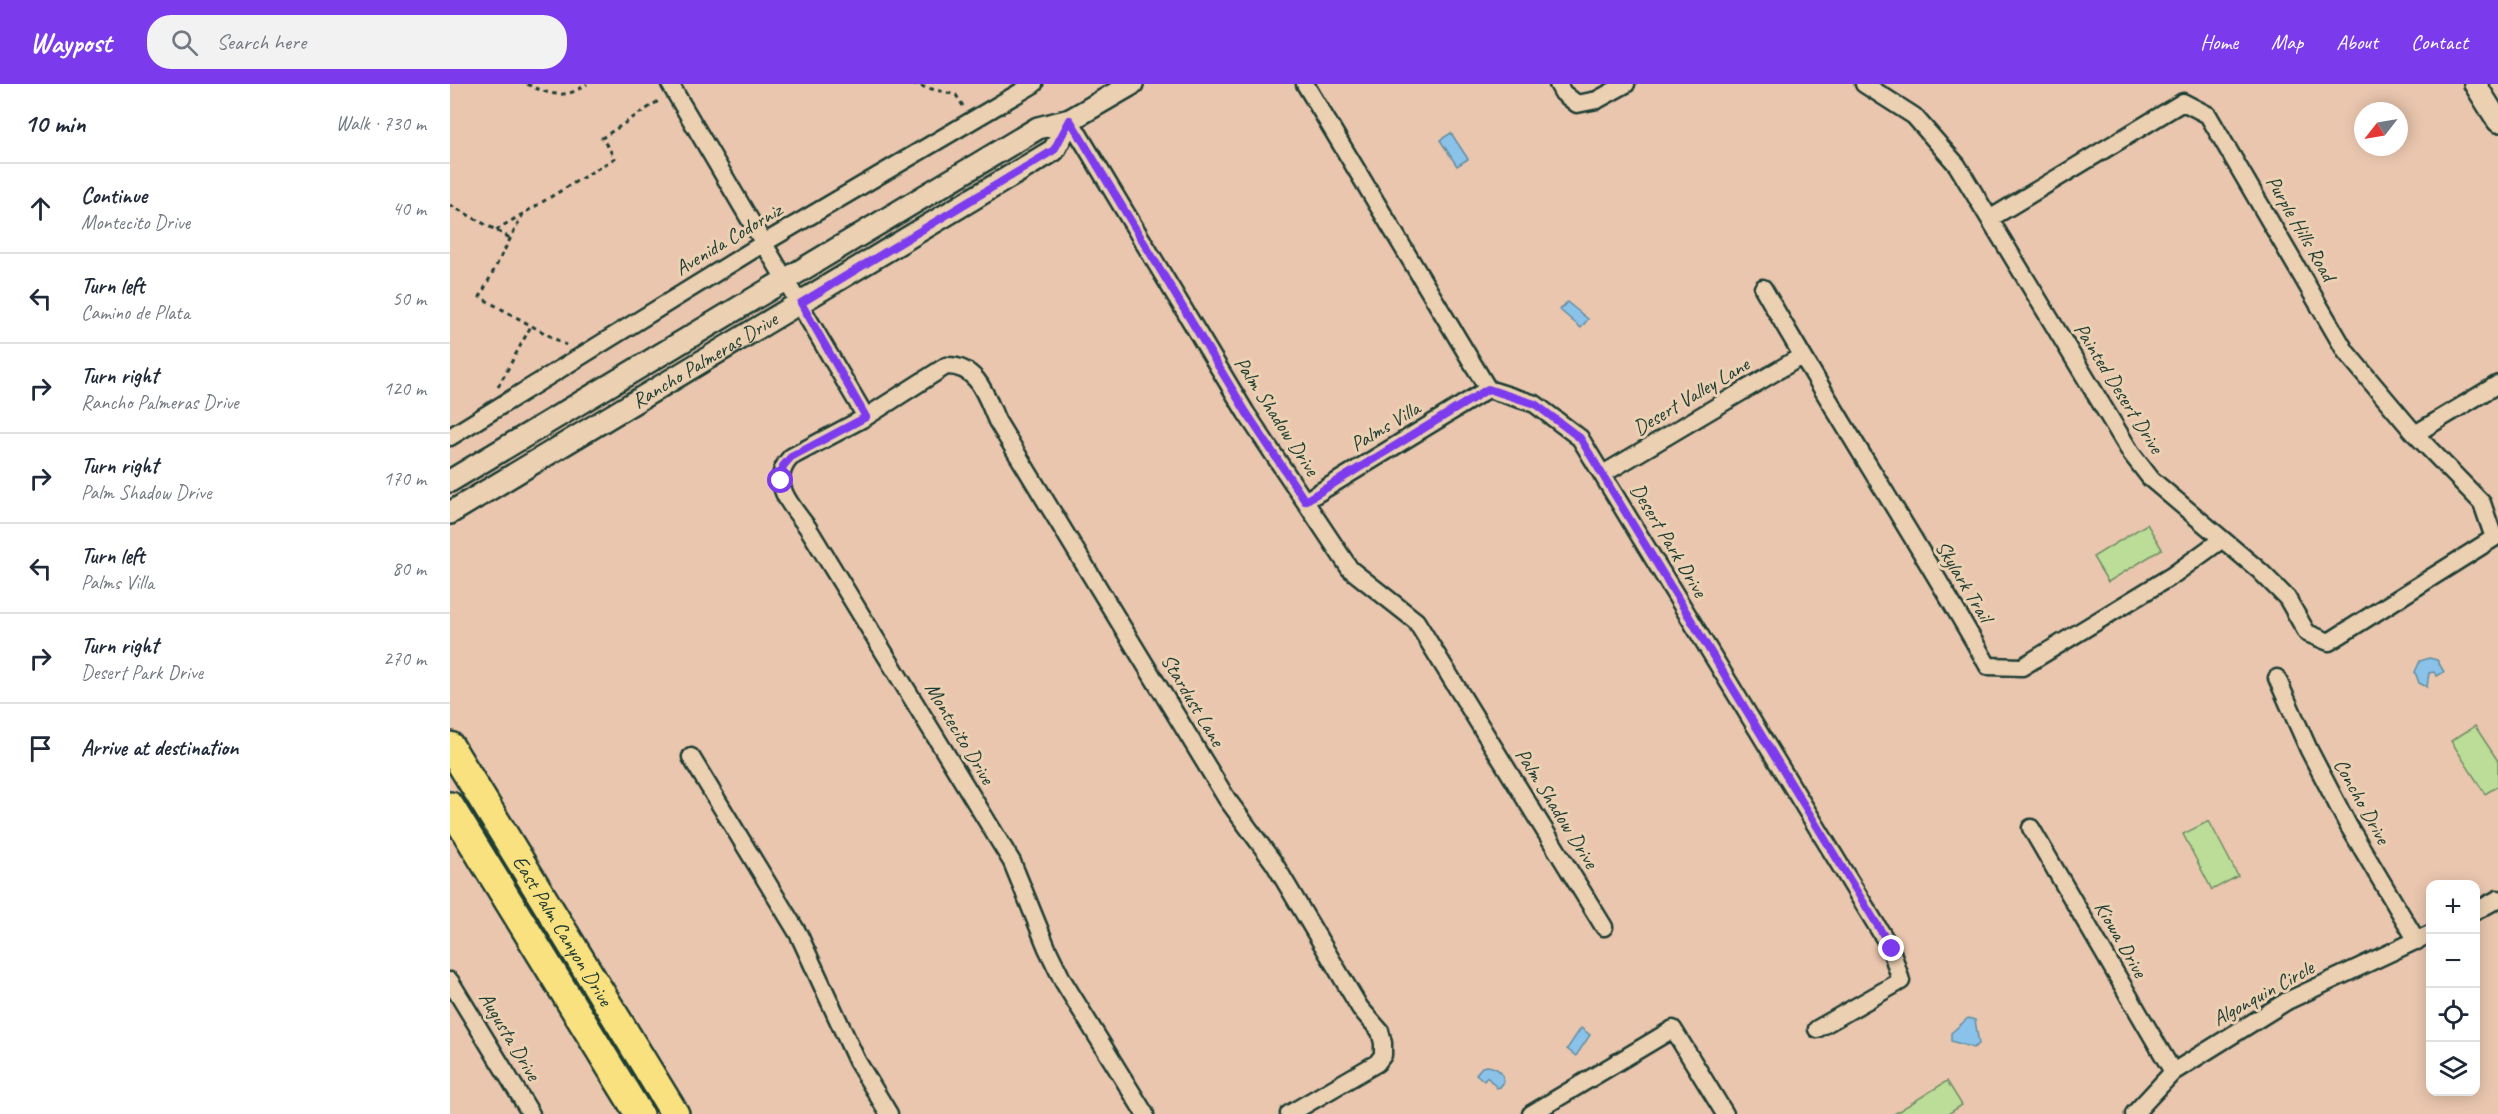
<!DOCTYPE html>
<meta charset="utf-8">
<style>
:root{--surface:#fff;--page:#f2f2f3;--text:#1f2937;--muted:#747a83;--line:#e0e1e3;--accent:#7c3aed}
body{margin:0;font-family:Caveat,sans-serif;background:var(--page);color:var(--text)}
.controls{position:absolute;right:18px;bottom:18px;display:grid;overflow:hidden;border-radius:12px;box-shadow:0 3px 15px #0003}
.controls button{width:54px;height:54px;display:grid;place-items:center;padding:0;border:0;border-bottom:2px solid var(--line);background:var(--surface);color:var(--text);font:30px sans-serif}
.compass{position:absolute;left:1904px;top:18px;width:54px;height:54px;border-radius:50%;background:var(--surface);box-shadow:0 3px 15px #0003;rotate:239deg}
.stop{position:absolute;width:18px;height:18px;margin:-14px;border:4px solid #7c3aed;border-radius:50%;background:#fff}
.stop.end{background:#7c3aed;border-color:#fff;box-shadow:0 2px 6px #0008}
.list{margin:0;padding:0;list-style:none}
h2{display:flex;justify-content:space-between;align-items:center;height:78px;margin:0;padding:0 24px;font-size:26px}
h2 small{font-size:20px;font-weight:400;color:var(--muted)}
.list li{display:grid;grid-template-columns:39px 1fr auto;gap:18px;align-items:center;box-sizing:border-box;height:90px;padding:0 24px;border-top:2px solid var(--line)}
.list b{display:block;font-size:22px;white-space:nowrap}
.list p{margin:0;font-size:20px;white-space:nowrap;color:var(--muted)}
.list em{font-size:20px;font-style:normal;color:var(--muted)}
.icon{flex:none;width:33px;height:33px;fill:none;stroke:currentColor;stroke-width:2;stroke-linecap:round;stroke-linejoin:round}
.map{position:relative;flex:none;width:2048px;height:1030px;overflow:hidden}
header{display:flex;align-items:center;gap:36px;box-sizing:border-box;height:84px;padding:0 30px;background:var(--accent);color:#fff}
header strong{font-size:28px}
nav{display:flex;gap:33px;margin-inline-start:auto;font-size:21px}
.search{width:420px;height:54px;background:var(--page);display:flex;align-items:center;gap:15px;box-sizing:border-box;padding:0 21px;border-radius:24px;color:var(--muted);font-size:22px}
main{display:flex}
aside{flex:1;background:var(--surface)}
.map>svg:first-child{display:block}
.green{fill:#bcdd97;stroke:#6e8d66;stroke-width:1.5}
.water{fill:#8bc2e9;stroke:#608da1;stroke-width:1.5}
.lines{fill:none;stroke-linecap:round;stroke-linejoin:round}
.minor-casing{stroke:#1f3d34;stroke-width:21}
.tertiary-casing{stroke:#1f3d34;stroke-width:26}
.primary-casing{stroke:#1f3d34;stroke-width:32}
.path{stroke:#1f3d34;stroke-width:3;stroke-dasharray:4.5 4.5;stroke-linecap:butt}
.minor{stroke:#ebd0b2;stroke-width:16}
.tertiary{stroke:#ebd0b2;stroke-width:21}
.primary{stroke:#fae180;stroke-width:27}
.route{stroke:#7c3aed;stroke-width:8}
.labels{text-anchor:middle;stroke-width:6;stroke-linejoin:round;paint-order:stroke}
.street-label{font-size:21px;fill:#1f3d34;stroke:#ebd0b2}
</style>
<header>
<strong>Waypost</strong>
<div class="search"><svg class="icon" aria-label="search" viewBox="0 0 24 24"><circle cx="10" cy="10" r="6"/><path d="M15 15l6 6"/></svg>Search here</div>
<nav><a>Home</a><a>Map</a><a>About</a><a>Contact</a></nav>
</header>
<main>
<aside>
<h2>10 min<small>Walk · 730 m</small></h2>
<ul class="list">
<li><svg class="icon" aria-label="ahead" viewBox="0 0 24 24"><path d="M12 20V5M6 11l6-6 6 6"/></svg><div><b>Continue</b><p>Montecito Drive</p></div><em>40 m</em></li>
<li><svg class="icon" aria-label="left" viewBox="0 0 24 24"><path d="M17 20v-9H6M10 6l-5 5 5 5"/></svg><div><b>Turn left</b><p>Camino de Plata</p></div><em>50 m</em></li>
<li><svg class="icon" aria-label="right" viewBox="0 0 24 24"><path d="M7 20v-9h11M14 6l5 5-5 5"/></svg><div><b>Turn right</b><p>Rancho Palmeras Drive</p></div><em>120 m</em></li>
<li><svg class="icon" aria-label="right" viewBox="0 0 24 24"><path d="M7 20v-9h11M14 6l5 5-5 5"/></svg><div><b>Turn right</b><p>Palm Shadow Drive</p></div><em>170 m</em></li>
<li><svg class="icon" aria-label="left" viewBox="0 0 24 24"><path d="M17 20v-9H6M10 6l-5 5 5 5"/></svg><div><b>Turn left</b><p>Palms Villa</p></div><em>80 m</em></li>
<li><svg class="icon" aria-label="right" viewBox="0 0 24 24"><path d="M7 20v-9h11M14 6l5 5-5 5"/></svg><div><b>Turn right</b><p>Desert Park Drive</p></div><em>270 m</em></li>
<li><svg class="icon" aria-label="arrive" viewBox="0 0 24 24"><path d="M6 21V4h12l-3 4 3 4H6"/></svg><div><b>Arrive at destination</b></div></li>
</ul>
</aside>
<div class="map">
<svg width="2048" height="1030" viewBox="0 0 2048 1030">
<rect width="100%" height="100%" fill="#eac6ae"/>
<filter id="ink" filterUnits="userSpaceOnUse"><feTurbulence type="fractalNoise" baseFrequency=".0167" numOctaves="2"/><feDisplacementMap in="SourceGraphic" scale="12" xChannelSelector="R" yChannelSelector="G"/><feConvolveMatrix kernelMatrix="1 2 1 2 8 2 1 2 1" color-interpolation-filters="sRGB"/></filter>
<g filter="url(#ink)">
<!-- green -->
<path class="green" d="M1697,440L1712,465L1658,498L1643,473Z
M2025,642L2048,677V702L2035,710L2001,657Z
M1759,737L1788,792L1762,806L1733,750Z
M1497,997L1512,1021L1498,1030H1444Z"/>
<!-- water -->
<path class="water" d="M1001,49L1018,75L1007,82L990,56Z
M1117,218L1138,235L1131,244L1110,226Z
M1979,574L1987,576L1994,588L1987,592L1984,588L1979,589L1977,603L1969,599L1965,588L1970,577Z
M1518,934L1525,936L1529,960L1523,964L1501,957V949Z
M1131,944L1140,951L1126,972L1117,965Z
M1037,982C1046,983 1053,988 1054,998L1050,1003L1047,1004L1037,993L1034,997L1026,990L1032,983Z"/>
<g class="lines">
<!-- minor casing -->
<g class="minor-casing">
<path id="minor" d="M220,0L416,333
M855,0L1038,305L1085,320L1130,354L1441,865L1451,897L1367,945
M1108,0L1113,9L1127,20L1147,16L1176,0
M1414,0L1464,32L1507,81L1681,369L1701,395L1810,487L1837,514L1857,549L1879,558L2044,454L2032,419L1965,350L1896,268L1758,31L1733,18L1541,134
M620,36L796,329L900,485L966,537L1154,843
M1313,204C1385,331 1466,454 1538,582L1572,583L1723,491L1771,456
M1965,350L2048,300
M0,353L314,159L584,0
M1153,390L1352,272
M855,417L1038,305
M1827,594L1859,666L1898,741L1967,857
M241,673L349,851L407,977L439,1030
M1581,744L1723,988
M2026,827L2048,815
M0,897L81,1030
M695,1030L613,897L597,864L562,778L358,444C342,422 317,398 341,373L416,333L496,282C528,281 536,312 547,337L777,715L824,779L910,924L930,947L933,959V971L927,979L839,1030
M1081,1030L1223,945L1275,1030
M1684,1030L1723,988L1837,917L1980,850"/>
</g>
<!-- tertiary casing -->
<g class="tertiary-casing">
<g id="tertiary">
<path d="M2025,0L2048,37"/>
<path d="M0,397L588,44L620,36L682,0"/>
<path id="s1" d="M0,429L604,66L620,36"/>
</g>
</g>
<!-- primary casing -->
<g class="primary-casing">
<g id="primary">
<path id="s2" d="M0,662L225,1030"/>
<path d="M0,722L189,1030"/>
</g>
</g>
<!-- path -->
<path class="path" d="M77,0C99,11 116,16 137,0
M462,0L506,11L513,22
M0,121L60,154
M73,130L30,213L116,261
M46,146L165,74L152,54L210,16
M48,303L81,242"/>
<!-- minor -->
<use href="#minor" class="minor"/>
<!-- tertiary -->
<use href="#tertiary" class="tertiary"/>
<!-- primary -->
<use href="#primary" class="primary"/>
</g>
</g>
<g class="lines" filter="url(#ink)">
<!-- route -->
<path class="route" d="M331,397L333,382L341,373L416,333L351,219L604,66L620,36L796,328L855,417L1038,305L1085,320L1130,354L1442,865"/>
</g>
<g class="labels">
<!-- street labels -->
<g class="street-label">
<text transform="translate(1851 144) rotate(60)" y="7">Purple Hills Road</text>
<text transform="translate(278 155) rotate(-31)" y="7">Avenida Codorniz</text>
<text dy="7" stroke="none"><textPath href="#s1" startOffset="297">Rancho Palmeras Drive</textPath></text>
<text transform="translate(1669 304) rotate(58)" y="7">Painted Desert Drive</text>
<text transform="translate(1241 312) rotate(-31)" y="7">Desert Valley Lane</text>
<text transform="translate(827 332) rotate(57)" y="7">Palm Shadow Drive</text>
<text transform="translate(935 342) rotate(-31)" y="7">Palms Villa</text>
<text transform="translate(1219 456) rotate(59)" y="7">Desert Park Drive</text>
<text transform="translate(1514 497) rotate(59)" y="7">Skylark Trail</text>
<text transform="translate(743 616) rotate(59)" y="7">Stardust Lane</text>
<text transform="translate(510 649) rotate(59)" y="7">Montecito Drive</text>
<text transform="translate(1912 717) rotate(61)" y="7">Concho Drive</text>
<text transform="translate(1107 724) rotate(58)" y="7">Palm Shadow Drive</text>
<text dy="7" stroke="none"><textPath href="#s2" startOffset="216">East Palm Canyon Drive</textPath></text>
<text transform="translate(1671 855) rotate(60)" y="7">Kiowa Drive</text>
<text transform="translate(1813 909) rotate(-29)" y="7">Algonquin Circle</text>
<text transform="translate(60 952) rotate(59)" y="7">Augusta Drive</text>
</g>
</g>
</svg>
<div class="controls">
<button>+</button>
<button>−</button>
<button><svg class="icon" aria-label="locate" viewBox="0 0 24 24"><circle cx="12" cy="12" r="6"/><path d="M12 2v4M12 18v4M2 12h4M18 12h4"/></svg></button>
<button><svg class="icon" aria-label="layers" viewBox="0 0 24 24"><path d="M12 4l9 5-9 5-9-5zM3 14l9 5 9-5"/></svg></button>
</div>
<svg class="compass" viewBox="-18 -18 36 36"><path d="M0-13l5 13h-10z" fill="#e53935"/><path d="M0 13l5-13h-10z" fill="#747a83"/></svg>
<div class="stop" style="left:331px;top:397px"></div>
<div class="stop end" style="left:1442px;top:865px"></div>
</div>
</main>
